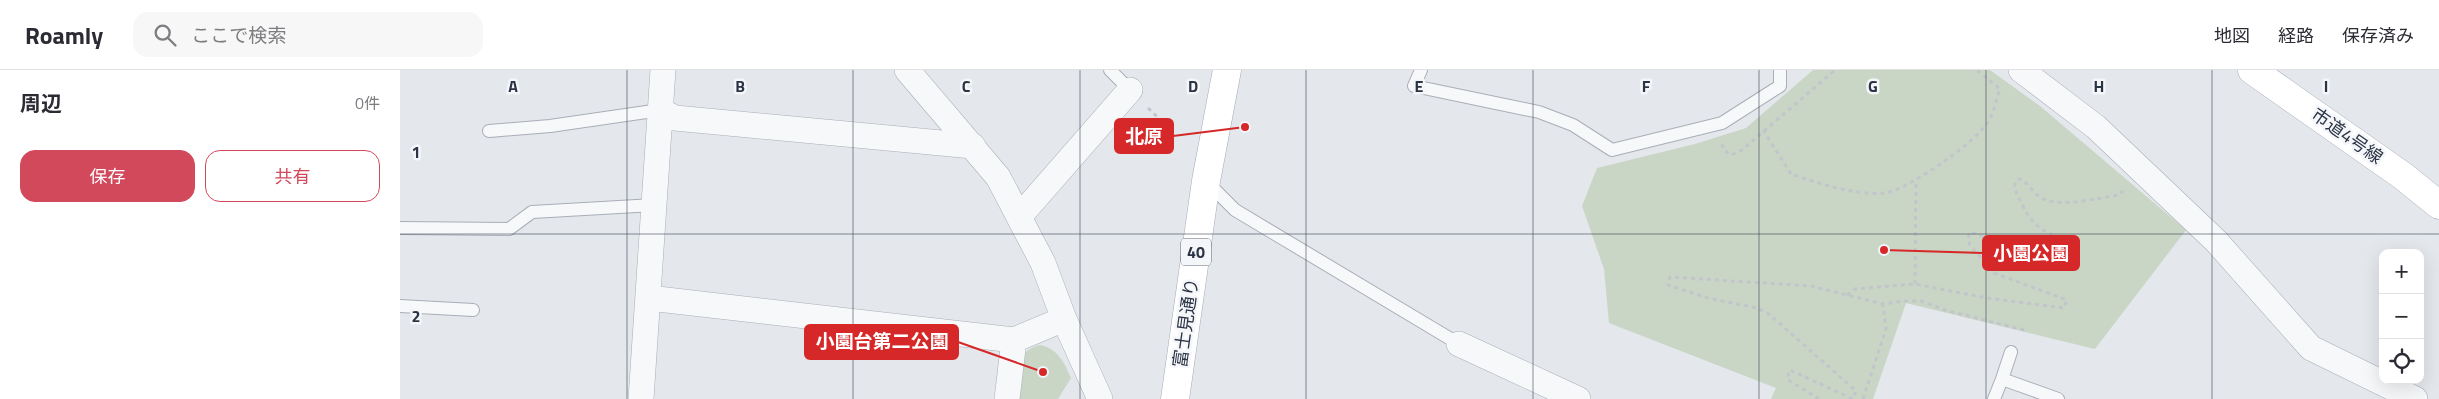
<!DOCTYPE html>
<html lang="ja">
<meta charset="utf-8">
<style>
:root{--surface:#fff;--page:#f7f7f7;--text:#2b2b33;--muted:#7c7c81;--line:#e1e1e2;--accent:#d1495b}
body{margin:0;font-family:"Titillium Web","Noto Sans JP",sans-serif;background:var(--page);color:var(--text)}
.controls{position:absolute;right:15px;bottom:15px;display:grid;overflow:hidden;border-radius:10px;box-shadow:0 5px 20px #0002}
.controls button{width:45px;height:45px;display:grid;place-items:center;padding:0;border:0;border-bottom:1px solid var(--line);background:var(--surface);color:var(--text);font:25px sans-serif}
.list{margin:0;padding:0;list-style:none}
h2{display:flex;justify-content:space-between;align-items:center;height:65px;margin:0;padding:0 20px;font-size:21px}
h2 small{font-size:16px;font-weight:400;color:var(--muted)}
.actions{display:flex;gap:10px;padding:15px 20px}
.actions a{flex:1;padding:11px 0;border:1px solid var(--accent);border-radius:15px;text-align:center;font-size:18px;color:var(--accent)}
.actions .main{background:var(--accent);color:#fff}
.icon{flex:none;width:28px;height:28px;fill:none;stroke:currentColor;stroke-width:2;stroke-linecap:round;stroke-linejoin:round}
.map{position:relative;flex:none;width:2039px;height:329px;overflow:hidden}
header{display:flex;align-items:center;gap:30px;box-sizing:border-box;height:70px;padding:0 25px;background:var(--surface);border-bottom:1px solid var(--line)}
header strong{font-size:24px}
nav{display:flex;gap:28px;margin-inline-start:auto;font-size:18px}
.search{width:350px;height:45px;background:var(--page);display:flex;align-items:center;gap:12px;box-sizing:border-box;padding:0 18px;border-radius:15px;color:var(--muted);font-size:19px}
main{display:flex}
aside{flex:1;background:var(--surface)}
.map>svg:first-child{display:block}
.green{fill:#c9d6c5}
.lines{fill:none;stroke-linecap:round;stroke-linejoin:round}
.lane-casing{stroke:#a9aeb7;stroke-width:14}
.street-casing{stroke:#a9aeb7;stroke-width:26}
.secondary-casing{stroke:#a9aeb7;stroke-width:29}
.primary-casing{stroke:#a3abb8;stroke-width:29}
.path{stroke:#c2c5cb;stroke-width:3;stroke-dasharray:4 4;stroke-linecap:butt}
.lane{stroke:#f7f8fa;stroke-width:12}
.street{stroke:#f7f8fa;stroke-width:25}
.secondary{stroke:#fff;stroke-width:28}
.primary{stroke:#fff;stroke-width:28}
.grid{fill:none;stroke:#2b3445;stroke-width:1;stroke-opacity:0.55}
.labels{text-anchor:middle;stroke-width:5;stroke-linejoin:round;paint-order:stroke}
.shield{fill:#f4f6f9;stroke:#676e7b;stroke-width:1}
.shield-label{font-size:16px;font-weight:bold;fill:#2b3445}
.street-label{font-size:18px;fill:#2b3445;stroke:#f4f6f9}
.grid-label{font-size:16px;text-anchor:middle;font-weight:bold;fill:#2b3445;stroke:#f4f6f9;stroke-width:5;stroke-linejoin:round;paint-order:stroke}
.leader{fill:none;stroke:#d62828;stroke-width:2}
.callout-dot{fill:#d62828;stroke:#f4f6f9;stroke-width:2}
.callout{fill:#d62828;stroke:#d62828;stroke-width:2}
.callout-label{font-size:19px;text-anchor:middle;font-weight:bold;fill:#fff}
</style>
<header>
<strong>Roamly</strong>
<div class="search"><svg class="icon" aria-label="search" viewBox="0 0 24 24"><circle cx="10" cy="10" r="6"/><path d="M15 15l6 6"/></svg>ここで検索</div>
<nav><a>地図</a><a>経路</a><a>保存済み</a></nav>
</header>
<main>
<aside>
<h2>周辺<small>0件</small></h2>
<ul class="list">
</ul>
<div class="actions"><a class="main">保存</a><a>共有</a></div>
</aside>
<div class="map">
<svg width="2039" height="329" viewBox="0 0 2039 329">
<rect width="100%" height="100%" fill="#e4e7ec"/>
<!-- green -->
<path class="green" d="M1413,0H1590L1640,36L1786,160L1695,279L1506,233L1473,329H1371L1376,318L1209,253L1204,199L1182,136L1197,98L1295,74L1346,58Z
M640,275C657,278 665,293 671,308L658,329H617C618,306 612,282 640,275Z"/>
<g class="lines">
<!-- lane casing -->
<g class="lane-casing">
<path id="lane" d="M710,0L730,20
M1021,0L1014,16L1139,42L1173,55L1212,80L1322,53L1380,16V0
M89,61L150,56L260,40
M806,111L835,140L1059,274
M0,158L109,159L132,142L254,135
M0,236L73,240
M1602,309L1611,282
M1594,329L1602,309L1658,329"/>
</g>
<!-- street casing -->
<g class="street-casing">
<path id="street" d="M507,0L598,107L643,193L664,249L700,329
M1621,0L1696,57L1816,171L1911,278L2015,329
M260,40L275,48L573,76
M619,147L730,20
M249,228L614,270
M1059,274L1178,329
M241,329L263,0
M607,329L614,270L664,249"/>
</g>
<!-- secondary casing -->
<g class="secondary-casing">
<path id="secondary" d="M1852,0L2003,106L2039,135"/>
</g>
<!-- primary casing -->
<g class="primary-casing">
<path id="primary" d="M775,329L806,111L827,0"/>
</g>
<!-- path -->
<path class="path" d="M748,38L766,55
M1363,60L1391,104C1418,113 1456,126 1485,123C1508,120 1576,72 1588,52C1594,43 1596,30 1600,19L1577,0
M1322,74L1324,80L1331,85L1342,80L1435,0
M1515,214L1516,111
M1447,225L1455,219L1515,214L1587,228L1664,238L1667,230L1594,203L1570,175L1568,168L1570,162L1636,185L1667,188L1674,186L1678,177C1651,164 1635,162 1622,134C1618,126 1614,121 1615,112L1620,109C1629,113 1632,122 1640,127C1657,139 1698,128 1718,125L1723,121
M1419,329L1387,309L1390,300L1453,329L1456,321L1369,244L1357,238L1308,228L1268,215L1270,207L1411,216L1483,234L1504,231H1521L1545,240L1628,261
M1463,329L1486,259L1483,234"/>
<!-- lane -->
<use href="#lane" class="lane"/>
<!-- street -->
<use href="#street" class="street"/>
<!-- secondary -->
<use href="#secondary" class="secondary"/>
<!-- primary -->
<use href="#primary" class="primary"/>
</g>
<!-- grid -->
<path class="grid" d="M227,0V329M453,0V329M680,0V329M906,0V329M1133,0V329M1359,0V329M1586,0V329M1812,0V329M0,164H2039"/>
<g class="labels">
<!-- shield labels -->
<rect class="shield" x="781" y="168.5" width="30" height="27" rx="4"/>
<g class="shield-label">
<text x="796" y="188">40</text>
</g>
<!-- street labels -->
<g class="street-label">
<text transform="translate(1947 66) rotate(35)" y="6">市道4号線</text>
<text transform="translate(786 253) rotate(-82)" y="6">富士見通り</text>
</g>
</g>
<g class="grid-label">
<text x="113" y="22">A</text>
<text x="340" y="22">B</text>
<text x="566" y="22">C</text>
<text x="793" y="22">D</text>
<text x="1019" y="22">E</text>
<text x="1246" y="22">F</text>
<text x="1473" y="22">G</text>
<text x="1699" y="22">H</text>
<text x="1926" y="22">I</text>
<text x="16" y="88">1</text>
<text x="16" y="252">2</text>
</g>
<!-- callouts -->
<path class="leader" d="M845 57L773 66M1484 180L1583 183M643 302L558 272"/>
<g class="callout-dot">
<circle cx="845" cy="57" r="5"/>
<circle cx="1484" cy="180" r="5"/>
<circle cx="643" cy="302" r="5"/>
</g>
<g class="callout">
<rect x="715" y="49" width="58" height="34" rx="5"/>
<rect x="1583" y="166" width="96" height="34" rx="5"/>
<rect x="405" y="255" width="153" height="34" rx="5"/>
</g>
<g class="callout-label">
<text x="744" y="73">北原</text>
<text x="1631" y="190">小園公園</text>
<text x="482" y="278">小園台第二公園</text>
</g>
</svg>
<div class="controls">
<button>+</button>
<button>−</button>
<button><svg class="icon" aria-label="locate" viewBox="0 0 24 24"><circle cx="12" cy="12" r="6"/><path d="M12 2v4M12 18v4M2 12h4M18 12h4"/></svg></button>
</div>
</div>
</main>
